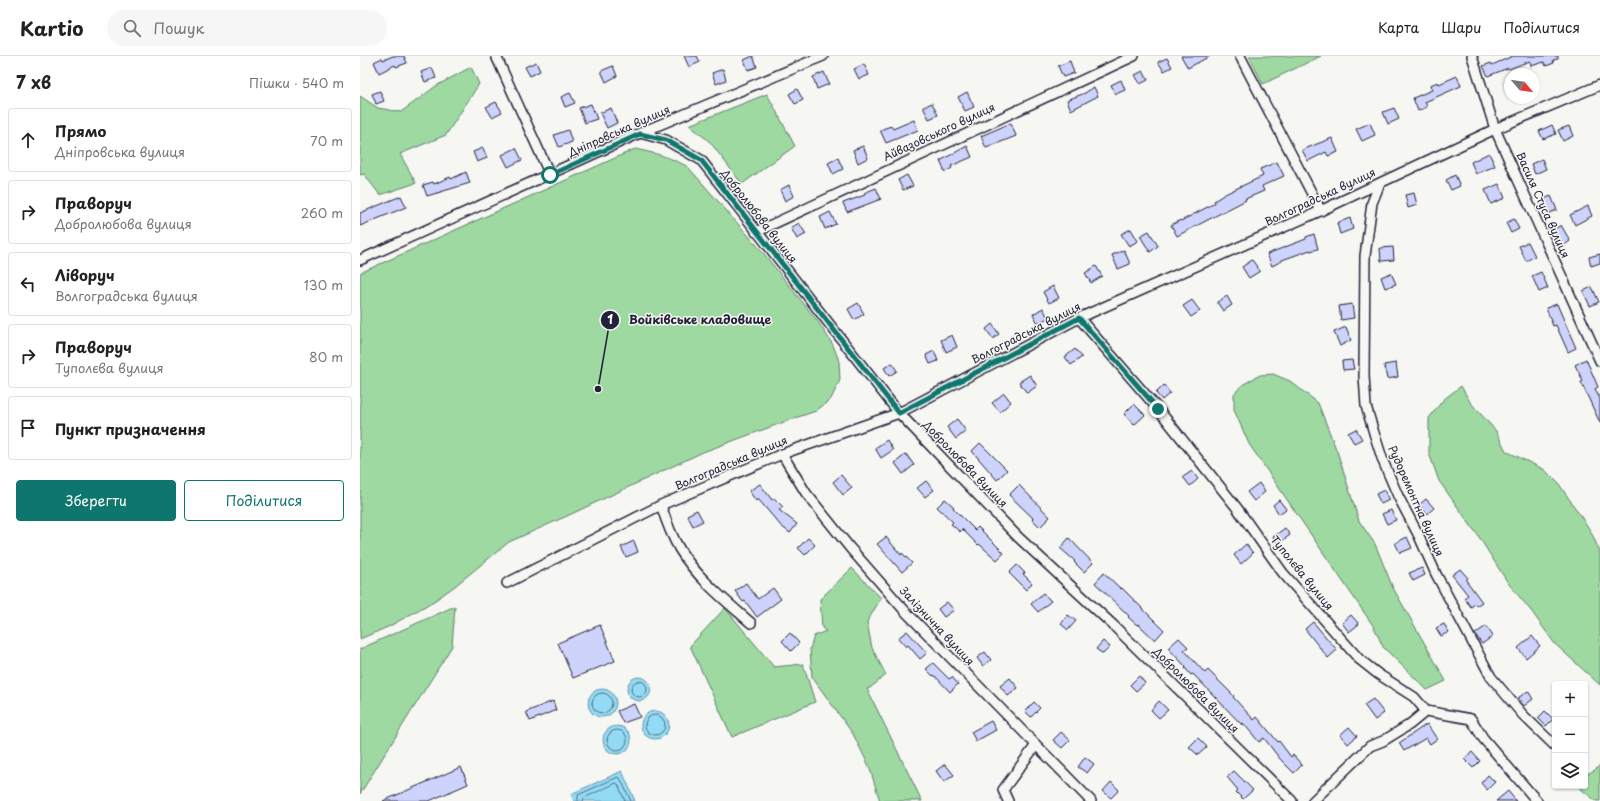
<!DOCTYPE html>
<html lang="uk">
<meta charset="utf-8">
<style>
:root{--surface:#fff;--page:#f6f6f6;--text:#222;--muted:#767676;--line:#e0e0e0;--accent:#0f766e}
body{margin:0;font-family:"Playpen Sans",sans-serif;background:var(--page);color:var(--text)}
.controls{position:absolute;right:12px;bottom:12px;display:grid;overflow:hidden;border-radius:4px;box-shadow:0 1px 3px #0004}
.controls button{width:36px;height:36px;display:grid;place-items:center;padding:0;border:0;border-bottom:1px solid var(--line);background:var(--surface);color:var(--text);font:20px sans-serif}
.compass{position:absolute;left:1144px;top:12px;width:36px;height:36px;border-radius:50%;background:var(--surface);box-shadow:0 1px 3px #0004;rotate:119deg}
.stop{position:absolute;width:12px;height:12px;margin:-9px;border:3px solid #0f766e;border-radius:50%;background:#fff}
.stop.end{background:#0f766e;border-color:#fff;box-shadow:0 1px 4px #0008}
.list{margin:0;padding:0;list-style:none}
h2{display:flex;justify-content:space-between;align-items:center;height:52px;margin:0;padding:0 16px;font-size:17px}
h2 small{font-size:13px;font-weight:400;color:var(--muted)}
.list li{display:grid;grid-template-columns:26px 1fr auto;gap:12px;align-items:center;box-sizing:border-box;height:64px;margin:0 8px 8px;padding:0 8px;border:1px solid var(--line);border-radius:4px}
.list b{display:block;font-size:15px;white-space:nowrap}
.list p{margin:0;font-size:13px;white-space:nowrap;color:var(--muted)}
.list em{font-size:13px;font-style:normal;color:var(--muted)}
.actions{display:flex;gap:8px;padding:12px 16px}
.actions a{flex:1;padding:9px 0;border:1px solid var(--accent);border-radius:4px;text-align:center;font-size:14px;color:var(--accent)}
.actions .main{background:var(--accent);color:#fff}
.icon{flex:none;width:22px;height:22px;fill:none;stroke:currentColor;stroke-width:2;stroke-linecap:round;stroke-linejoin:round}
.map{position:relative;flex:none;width:1240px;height:745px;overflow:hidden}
header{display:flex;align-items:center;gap:24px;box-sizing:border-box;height:56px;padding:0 20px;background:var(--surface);border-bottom:1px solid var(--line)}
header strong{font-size:19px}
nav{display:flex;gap:22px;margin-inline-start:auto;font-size:14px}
.search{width:280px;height:36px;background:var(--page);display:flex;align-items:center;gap:10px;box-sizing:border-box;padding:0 14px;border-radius:22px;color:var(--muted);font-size:15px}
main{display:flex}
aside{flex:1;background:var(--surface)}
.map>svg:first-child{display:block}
.green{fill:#9dd9a0;stroke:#607e6e}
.water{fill:#93dbf4;stroke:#6691aa}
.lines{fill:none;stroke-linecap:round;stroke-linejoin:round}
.shore{stroke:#4f6c85;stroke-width:1}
.building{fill:#cdd3fb;stroke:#22223b}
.street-casing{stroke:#22223b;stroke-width:12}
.street{stroke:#f6f6f2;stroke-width:9}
.route{stroke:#0f766e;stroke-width:5}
.labels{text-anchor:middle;stroke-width:3;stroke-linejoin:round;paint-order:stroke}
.street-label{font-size:11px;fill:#22223b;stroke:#f6f6f2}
.leader{fill:none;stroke:#22223b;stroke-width:1.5}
.callout-dot{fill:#22223b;stroke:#f6f6f2;stroke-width:1.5}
.mark-label{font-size:12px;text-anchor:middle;font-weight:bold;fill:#fff}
.callout-label{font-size:12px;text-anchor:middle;font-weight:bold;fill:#22223b;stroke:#f6f6f2;stroke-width:3;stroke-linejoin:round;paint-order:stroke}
</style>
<header>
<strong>Kartio</strong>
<div class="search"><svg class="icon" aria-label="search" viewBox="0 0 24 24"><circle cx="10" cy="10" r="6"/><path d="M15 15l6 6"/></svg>Пошук</div>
<nav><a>Карта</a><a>Шари</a><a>Поділитися</a></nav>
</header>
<main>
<aside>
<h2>7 хв<small>Пішки · 540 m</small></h2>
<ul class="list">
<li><svg class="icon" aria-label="ahead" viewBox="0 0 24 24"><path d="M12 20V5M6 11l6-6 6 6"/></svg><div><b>Прямо</b><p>Дніпровська вулиця</p></div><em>70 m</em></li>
<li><svg class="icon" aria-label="right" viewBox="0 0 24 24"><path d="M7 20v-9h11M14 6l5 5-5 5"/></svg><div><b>Праворуч</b><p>Добролюбова вулиця</p></div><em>260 m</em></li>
<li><svg class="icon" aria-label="left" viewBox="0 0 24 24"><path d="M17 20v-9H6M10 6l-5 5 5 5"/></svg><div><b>Ліворуч</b><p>Волгоградська вулиця</p></div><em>130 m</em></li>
<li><svg class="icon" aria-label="right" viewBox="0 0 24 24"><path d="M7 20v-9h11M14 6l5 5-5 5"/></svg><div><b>Праворуч</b><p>Туполєва вулиця</p></div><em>80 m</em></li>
<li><svg class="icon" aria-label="arrive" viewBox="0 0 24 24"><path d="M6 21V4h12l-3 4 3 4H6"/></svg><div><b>Пункт призначення</b></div></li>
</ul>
<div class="actions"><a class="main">Зберегти</a><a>Поділитися</a></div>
</aside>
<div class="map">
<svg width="1240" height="745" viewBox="0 0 1240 745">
<rect width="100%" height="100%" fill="#f6f6f2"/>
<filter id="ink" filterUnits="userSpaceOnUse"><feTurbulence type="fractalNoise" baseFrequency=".025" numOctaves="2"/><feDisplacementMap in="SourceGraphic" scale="8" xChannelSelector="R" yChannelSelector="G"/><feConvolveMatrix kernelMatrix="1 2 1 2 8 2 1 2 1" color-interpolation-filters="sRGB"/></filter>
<g filter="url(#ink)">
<!-- green -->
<path class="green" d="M889,0H961L903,28Z
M111,11L119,28L86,79L40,98L56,127L20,139L4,118L0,119V40L18,52L41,56L76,30Z
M407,38L435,90L382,128L350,86L329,69Z
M275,93C294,97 311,101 328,111L401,194L459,267L473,289L479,305L480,324L471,343L456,355L432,363L343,396L207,460L149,486L95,530L74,545L30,570L0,583V217Z
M913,318L930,325L958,347L978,398L999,465L1015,488L1033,532L1086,625L1067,634L1023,591L1014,571L889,388L874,354V338L882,329L900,319Z
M1101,330L1110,346L1136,375L1146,395L1185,414L1199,428L1230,474L1240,496V629L1195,588L1172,556L1148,527L1119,481L1079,425L1069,397V362L1083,344Z
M492,512L521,542L507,566L512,592L526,619L510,632L507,633L562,745H520L509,710L493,678L452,621L450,593L454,580L466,575L462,572L460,543Z
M95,550L92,590L0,738V593Z
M365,552L414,611L443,608L455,646L372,681L330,590Z
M1240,709V745H1236L1217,730H1225V719L1235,714Z"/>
<!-- water -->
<path class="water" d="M267 633a12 12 0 1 1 24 0a12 12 0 1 1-24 0Z
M228 647a14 14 0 1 1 28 0a14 14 0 1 1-28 0Z
M281 669a14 14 0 1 1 28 0a14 14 0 1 1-28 0Z
M243 684a14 14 0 1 1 28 0a14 14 0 1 1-28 0Z
M262,715L275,745H214L211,738Z"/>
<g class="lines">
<!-- shore -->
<path class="shore" d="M271 633a8 8 0 1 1 16 0a8 8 0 1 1-16 0Z
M232 647a10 10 0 1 1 20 0a10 10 0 1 1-20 0Z
M285 669a10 10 0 1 1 20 0a10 10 0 1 1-20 0Z
M247 684a10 10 0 1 1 20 0a10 10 0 1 1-20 0Z
M218,745V739L258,721L260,722L271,745
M223,745L224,742L256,727L258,728L265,745"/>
</g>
<!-- building -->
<path class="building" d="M33,0H44L47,7L36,11L35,9L19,17L14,6L22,2L23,4Z
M324,0H337L340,6L329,11Z
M393,0L397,11L388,14L384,4Z
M821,0H850L828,12Z
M1153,0H1198V3L1193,4L1194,7L1186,10L1184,6L1171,10L1170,5L1149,13L1148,12L1128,20L1123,10L1131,7L1132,9Z
M807,2L812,11L804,15L798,6Z
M710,5L714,17L703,21L698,10Z
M176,6L180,15L170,20L165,11Z
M504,8L509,19L499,23L494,13Z
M253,10L257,20L246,26L241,15Z
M72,12L76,22L65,26L61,16Z
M363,13L366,24L356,28L352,17Z
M783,15L788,24L780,28L775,19Z
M464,16L469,28L457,33L453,21Z
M1097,20L1101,30L1065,46L1067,51L1058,55L1053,42L1072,34L1070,29L1078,26L1079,28Z
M761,24L765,34L756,38L751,29Z
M734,31L738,40L711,54L707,44L725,37Z
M437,33L443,44L435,48L429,38Z
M20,35L24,45L16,48L12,38Z
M607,36L614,51L605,55L598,41Z
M210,37L215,47L205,51L201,41Z
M136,46L142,56L132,61L126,51Z
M572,47L578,59L569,63L563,51Z
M231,48L237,63L225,67L219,52Z
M251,52L257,67L247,72L240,57Z
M1034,52L1039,63L1028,68L1023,56Z
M554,64L558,74L526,87L520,74L531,70L533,73Z
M651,67L656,80L626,92L621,80Z
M1010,67L1015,79L1002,85L996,73Z
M1192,69L1196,78L1183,83L1179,75Z
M1209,70L1213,80L1203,85L1198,74Z
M208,74L212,86L199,91L194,79Z
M972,82L978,96L968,100L966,96L948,105L942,94Z
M503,90L508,102L498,107L493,94Z
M607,90L612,101L591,110L592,112L585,116L580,105Z
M123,92L127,102L117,106L113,96Z
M156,92L162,104L148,111L142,99Z
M1129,97L1135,110L1116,118L1111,106Z
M478,102L483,113L473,118L468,107Z
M1182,103L1186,113L1175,118L1171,108Z
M917,106L924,120L902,130L904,135L885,143L886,144L817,180L811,169L821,164V165L855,147L854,145L865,138L903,120L900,113Z
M106,116L110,127L67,140L63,129L73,126L74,128L90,121L91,123Z
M547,119L553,130L543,134L538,124Z
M1095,119L1100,130L1091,134L1086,124Z
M1139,128L1145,142L1131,148L1125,134Z
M429,129L434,140L425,145L420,134Z
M516,132L521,143L487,156L483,147L505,139L504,137Z
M1054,137L1057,149L1048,152L1045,139Z
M41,140L46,151L0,170V157Z
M1191,140L1197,154L1187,158L1181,144Z
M1228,150L1232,160L1215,169L1210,159Z
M470,156L476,168L465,173L460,161Z
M990,162L993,173L980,178L977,167Z
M1154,163L1159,173L1151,177L1146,167Z
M439,167L446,178L437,183L431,172Z
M1201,169L1210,185L1203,190L1193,174Z
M771,173L778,185L769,190L761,178Z
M789,175L798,190L790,196L780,180Z
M954,178L958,193L950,195V194L922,204V205L912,210L907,198L946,183V181Z
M1168,186L1175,200L1166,205L1159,190Z
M1033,191L1034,204L1021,205L1020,192Z
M764,194L770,208L758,213L752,199Z
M1240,198V207L1231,210L1229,201Z
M892,204L900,215L889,222L882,211Z
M736,210L742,220L731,227L725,217Z
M1181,216L1188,232L1179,236L1172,220Z
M1031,217L1036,228L1025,232L1021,221Z
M693,230L699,242L689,247L683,236Z
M1232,231L1239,246L1230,250L1223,235Z
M867,240L872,249L863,255L857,246Z
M832,244L840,255L831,261L823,250Z
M498,247L504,258L494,264L488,253Z
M992,248L994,262L981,264L979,250Z
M1197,248L1216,292L1208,296L1196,269L1193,270L1186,252Z
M683,252L688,262L678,267L673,258Z
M632,268L639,278L633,283L626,273Z
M986,271L991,284L980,290L974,276Z
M592,279L597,291L586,296L581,284Z
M715,293L722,301L711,309L705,301Z
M574,295L578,305L570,308L566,299Z
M1226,303L1238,331L1235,333L1240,343V367L1221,326L1223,325L1215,309Z
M992,304L994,313L983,314L982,305Z
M532,307L537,315L529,320L524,312Z
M1036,307L1038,321L1027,323L1024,309Z
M670,319L677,330L667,337L659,326Z
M804,329L810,337L802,344L796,337Z
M644,337L651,346L640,356L632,347Z
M774,348L785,359L774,369L764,358Z
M597,363L606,375L596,383L587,371Z
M996,373L1002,383L994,387L988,377Z
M527,384L533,394L521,402L515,392Z
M620,387L647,414L637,424L612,395Z
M546,398L554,409L543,418L535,407Z
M832,415L838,423L830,430L823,421Z
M481,419L492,432L483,439L473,426Z
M566,425L574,434L565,441L557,432Z
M899,427L905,436L894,445L887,436Z
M400,428L412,444L414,442L423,451L419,454L437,468L430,477L421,470L398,443L396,445L389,435Z
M659,429L690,461L680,471L672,463L673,462L649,439Z
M1024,434L1029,444L1021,448L1016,438Z
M585,443L594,451L593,452L615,474L618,471L644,497L637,504L619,488L618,489L602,473L600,476L591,468L593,466L577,451Z
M1066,443L1074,452L1067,458L1059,449Z
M919,444L926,453L919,458L913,449Z
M337,454L343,465L333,470L327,459Z
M1031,454L1036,464L1027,468L1022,458Z
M925,472L930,479L918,488L913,481Z
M526,481L541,499L542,497L552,507L542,516L517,488Z
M1047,481L1052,492L1040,497L1035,487Z
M448,482L455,489L445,499L438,492Z
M709,482L733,507L724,516L714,506L715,505L700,492Z
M274,485L278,496L266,501L261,491Z
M886,488L893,497L881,508L874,499Z
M657,509L665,517L663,518L672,527L666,534L649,517Z
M1062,512L1065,519L1053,525L1049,517Z
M1100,513L1108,522L1106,524L1122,546L1116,550L1115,548L1111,551L1104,542L1108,539L1092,519Z
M744,517L761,533L762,532L804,574L795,584L778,568L777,569L768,561L769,560L735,527Z
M386,527L398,543L413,532L421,543L397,561L385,545L383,546L375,535Z
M683,537L691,545L678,556L671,548Z
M587,546L594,554L584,561L578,553Z
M708,559L716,565L708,574L701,568Z
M991,559L999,568L989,576L982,567Z
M953,566L977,594L968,602L945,573Z
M1084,568L1089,576L1081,580L1076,572Z
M240,569L255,605L213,622L198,587Z
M1126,570L1133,580L1122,588L1115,578Z
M547,575L567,597L560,603L548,589L546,591L538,582Z
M430,577L439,587L431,595L422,585Z
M1172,580L1180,590L1166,602L1158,592Z
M819,582L828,591L824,594L845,617L848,614L874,640L873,641L894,664L897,661L918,686L919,685L931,701L933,699L942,709L934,717L920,703L904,682L899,686L883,667L882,669L833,618L831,619L825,612L826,611L808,592Z
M743,585L750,591L743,598L736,593Z
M625,596L631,604L623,610L617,602Z
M573,607L589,623L592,621L598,628L590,636L574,619L573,620L566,613Z
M779,620L785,627L776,635L770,629Z
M650,622L658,632L648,640L640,630Z
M1168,635L1173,643L1164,650L1158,642Z
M1013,643L1024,657L1015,664L1004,649Z
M193,645L196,654L170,665L166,656Z
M799,645L808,654L799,662L791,654Z
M674,646L680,652L671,661L665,655Z
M274,648L280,661L263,667L257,655Z
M1185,655L1193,663L1186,670L1178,662Z
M631,665L636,674L616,685L611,676Z
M1067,668L1077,683L1070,688L1066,682L1044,695L1039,687Z
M989,671L997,680L988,688L980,679Z
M701,676L710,684L702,692L693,684Z
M838,682L847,691L838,699L829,691Z
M1112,696L1120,705L1113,712L1104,703Z
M725,701L734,708L727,717L718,711Z
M585,708L594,719L584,726L576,715Z
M101,711L108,728L69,745H23Z
M874,715L893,734L883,743L876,736L878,734L867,721Z
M1128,719L1135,726L1127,734L1121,727Z
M751,726L759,734L751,742L743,735Z
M1148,735L1156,745H1136Z"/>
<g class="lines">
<!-- street casing -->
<g class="street-casing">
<path id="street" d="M136,0L190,119
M880,0L961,155
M1112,0L1135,73L1240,305
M280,77L306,84L341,104L539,357L658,481L754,570L932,745
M1020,127L1012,147L1005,200L1004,320L1006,350L1014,377L1023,405L1038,440L1059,480L1076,518L1131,621L1163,659L1195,690
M396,176L774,0
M0,204L280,77L463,0
M719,262L798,353L877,452L923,517L999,603L1018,618L1054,641L1066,655L1111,663L1123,682L1177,745
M422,398L446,437L490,492L545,555L731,745
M301,449C306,465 312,481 320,494C338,523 366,545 391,567
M147,527L301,449L422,398L539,357L719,262L958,156L1135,73L1240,29
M648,745L643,734L676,689
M953,745L1010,690L1023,685L1049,669L1066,655"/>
</g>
<!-- street -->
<use href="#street" class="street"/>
</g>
</g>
<g class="lines" filter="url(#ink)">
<!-- route -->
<path class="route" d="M190,119L280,78L306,84L341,104L539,357L719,262L798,353"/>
</g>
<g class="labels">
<!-- street labels -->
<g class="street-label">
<text transform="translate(259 75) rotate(-24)" y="4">Дніпровська вулиця</text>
<text transform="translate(579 76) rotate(-25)" y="4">Айвазовського вулиця</text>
<text transform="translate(960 141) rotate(-25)" y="4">Волгоградська вулиця</text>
<text transform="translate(1183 149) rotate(66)" y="4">Василя Стуса вулиця</text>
<text transform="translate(399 160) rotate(52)" y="4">Добролюбова вулиця</text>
<text transform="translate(666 277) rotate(-27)" y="4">Волгоградська вулиця</text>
<text transform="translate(371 407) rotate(-23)" y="4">Волгоградська вулиця</text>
<text transform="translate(605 408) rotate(46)" y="4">Добролюбова вулиця</text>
<text transform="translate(1056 445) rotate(66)" y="4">Рудоремонтна вулиця</text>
<text transform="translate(942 517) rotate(51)" y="4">Туполєва вулиця</text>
<text transform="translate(577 570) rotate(47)" y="4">Залізнична вулиця</text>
<text transform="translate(836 634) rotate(45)" y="4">Добролюбова вулиця</text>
</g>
</g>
<!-- callouts -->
<path class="leader" d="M238 333L250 264"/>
<g class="callout-dot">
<circle cx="238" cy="333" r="4"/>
<circle cx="250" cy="264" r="10"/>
</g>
<g class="mark-label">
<text x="250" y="268">1</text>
</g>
<g class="callout-label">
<text x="340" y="268">Войківське кладовище</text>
</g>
</svg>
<div class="controls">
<button>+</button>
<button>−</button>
<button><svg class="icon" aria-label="layers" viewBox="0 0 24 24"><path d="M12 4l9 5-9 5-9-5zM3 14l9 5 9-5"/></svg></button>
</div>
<svg class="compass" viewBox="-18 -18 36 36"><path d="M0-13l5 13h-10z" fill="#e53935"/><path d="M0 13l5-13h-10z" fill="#767676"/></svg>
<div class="stop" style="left:190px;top:119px"></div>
<div class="stop end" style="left:798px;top:353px"></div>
</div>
</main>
